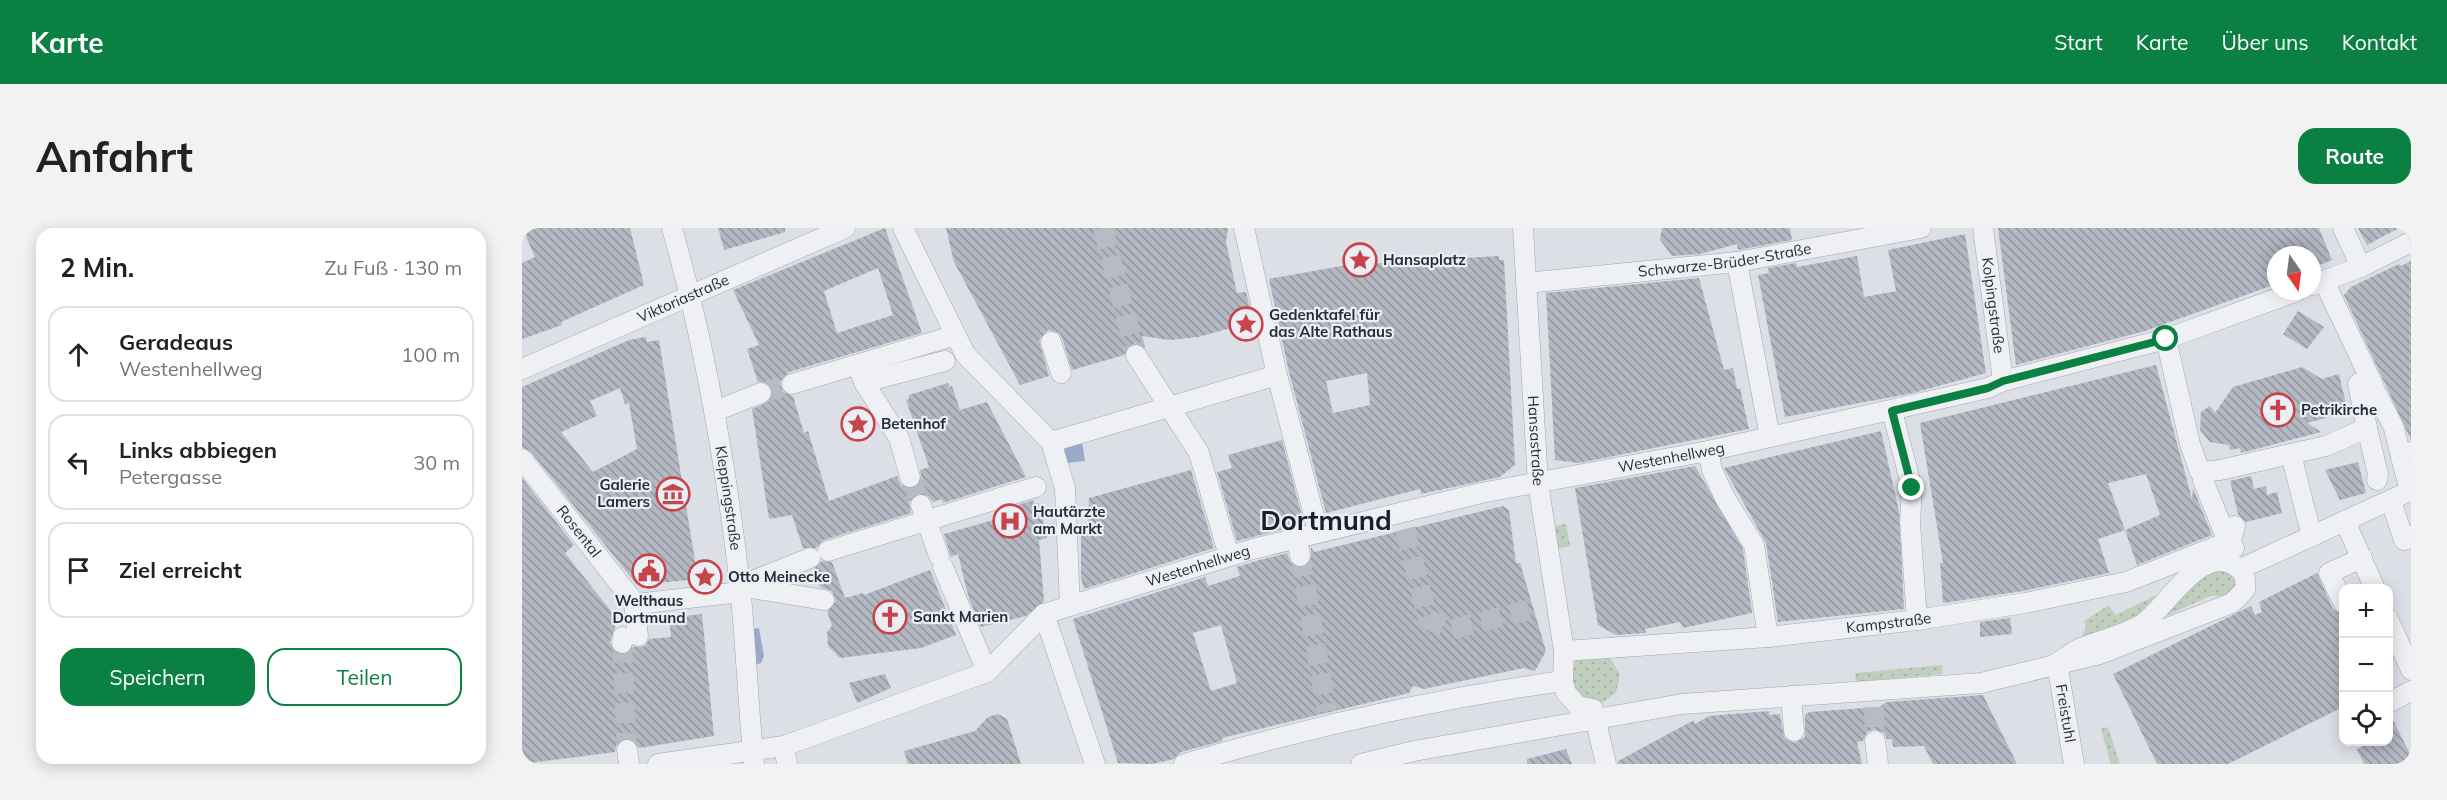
<!DOCTYPE html>
<html lang="de">
<meta charset="utf-8">
<style>
:root{--surface:#fff;--page:#f2f2f2;--text:#222;--muted:#767676;--line:#e0e0e0;--accent:#0b8043}
body{margin:0;font-family:Mulish,sans-serif;background:var(--page);color:var(--text)}
.controls{position:absolute;right:18px;bottom:18px;display:grid;overflow:hidden;border-radius:12px;box-shadow:0 3px 15px #0003}
.controls button{width:54px;height:54px;display:grid;place-items:center;padding:0;border:0;border-bottom:2px solid var(--line);background:var(--surface);color:var(--text);font:30px sans-serif}
.compass{position:absolute;left:1745px;top:18px;width:54px;height:54px;border-radius:50%;background:var(--surface);box-shadow:0 3px 15px #0003;rotate:166deg}
.stop{position:absolute;width:18px;height:18px;margin:-14px;border:4px solid #0b8043;border-radius:50%;background:#fff}
.stop.end{background:#0b8043;border-color:#fff;box-shadow:0 2px 6px #0008}
.list{margin:0;padding:0;list-style:none}
h2{display:flex;justify-content:space-between;align-items:center;height:78px;margin:0;padding:0 24px;font-size:26px}
h2 small{font-size:20px;font-weight:400;color:var(--muted)}
.list li{display:grid;grid-template-columns:39px 1fr auto;gap:18px;align-items:center;box-sizing:border-box;height:96px;margin:0 12px 12px;padding:0 12px;border:2px solid var(--line);border-radius:18px}
.list b{display:block;font-size:22px;white-space:nowrap}
.list p{margin:0;font-size:20px;white-space:nowrap;color:var(--muted)}
.list em{font-size:20px;font-style:normal;color:var(--muted)}
.actions{display:flex;gap:12px;padding:18px 24px}
.actions a{flex:1;padding:14px 0;border:2px solid var(--accent);border-radius:18px;text-align:center;font-size:21px;color:var(--accent)}
.actions .main{background:var(--accent);color:#fff}
.icon{flex:none;width:33px;height:33px;fill:none;stroke:currentColor;stroke-width:2;stroke-linecap:round;stroke-linejoin:round}
.map{position:relative;flex:none;width:1889px;height:536px;overflow:hidden;border-radius:18px}
header{display:flex;align-items:center;gap:36px;box-sizing:border-box;height:84px;padding:0 30px;background:var(--accent);color:#fff}
header strong{font-size:28px}
nav{display:flex;gap:33px;margin-inline-start:auto;font-size:21px}
.intro{display:flex;align-items:center;justify-content:space-between;box-sizing:border-box;height:144px;padding:0 36px}
h1{margin:0;font-size:42px}
.button{padding:15px 27px;border-radius:18px;background:var(--accent);color:#fff;font-size:21px;font-weight:700}
main{display:flex;gap:36px;padding:0 36px}
aside{flex:1;background:var(--surface);border-radius:18px;box-shadow:0 3px 15px #0003}
.map>svg:first-child{display:block}
.grass{fill:url(#grass-dots)}
.water{fill:#98aac5}
.building{fill:url(#building-back-hatch);fill-rule:evenodd}
.lines{fill:none;stroke-linecap:round;stroke-linejoin:round}
.minor-tunnel{stroke:#b8bbc4;stroke-width:20;stroke-dasharray:20 10;stroke-linecap:butt}
.minor-casing{stroke:#a2a6af;stroke-width:21}
.minor{stroke:#eef0f4;stroke-width:20}
.route{stroke:#0b8043;stroke-width:8}
.labels{text-anchor:middle;stroke-width:4.5;stroke-linejoin:round;paint-order:stroke}
.poi-label{font-size:15px;font-weight:bold;fill:#262c3b;stroke:#ebeef3;text-anchor:start}
.street-label{font-size:15px;fill:#262c3b;stroke:#ebeef3}
.town-label{font-size:27px;font-weight:bold;fill:#191e2c;stroke:#ebeef3}
</style>
<header>
<strong>Karte</strong>
<nav><a>Start</a><a>Karte</a><a>Über uns</a><a>Kontakt</a></nav>
</header>
<div class="intro"><h1>Anfahrt</h1><a class="button">Route</a></div>
<main>
<aside>
<h2>2 Min.<small>Zu Fuß · 130 m</small></h2>
<ul class="list">
<li><svg class="icon" aria-label="ahead" viewBox="0 0 24 24"><path d="M12 20V5M6 11l6-6 6 6"/></svg><div><b>Geradeaus</b><p>Westenhellweg</p></div><em>100 m</em></li>
<li><svg class="icon" aria-label="left" viewBox="0 0 24 24"><path d="M17 20v-9H6M10 6l-5 5 5 5"/></svg><div><b>Links abbiegen</b><p>Petergasse</p></div><em>30 m</em></li>
<li><svg class="icon" aria-label="arrive" viewBox="0 0 24 24"><path d="M6 21V4h12l-3 4 3 4H6"/></svg><div><b>Ziel erreicht</b></div></li>
</ul>
<div class="actions"><a class="main">Speichern</a><a>Teilen</a></div>
</aside>
<div class="map">
<svg width="1889" height="536" viewBox="0 0 1889 536">
<defs>
<pattern id="grass-dots" width="8" height="8" patternUnits="userSpaceOnUse" patternTransform="scale(1.5)"><rect width="8" height="8" fill="#c0cfbd"/><path d="M2 2h.1M6 6h.1" fill="none" stroke="#a5b2a3" stroke-width="1.8" stroke-linecap="round"/></pattern>
<pattern id="building-back-hatch" width="6" height="6" patternUnits="userSpaceOnUse" patternTransform="scale(1.5)"><rect width="6" height="6" fill="#b3b8c2"/><path d="M-1 5l2 2M0 0l6 6M5-1l2 2" fill="none" stroke="#91969f"/></pattern>
</defs>
<rect width="100%" height="100%" fill="#dcdfe6"/>
<!-- grass -->
<path class="grass" d="M1044,296L1048,318L1026,322L1021,301Z
M1699,340L1714,350L1713,361L1705,368H1688L1644,388L1643,384L1665,356Z
M1643,363L1618,390L1560,410L1564,398L1562,393L1587,377L1593,387Z
M1087,429L1098,446L1094,465L1077,477L1063,476L1045,449L1054,431Z
M1420,437L1421,446L1334,454L1333,445Z
M1586,499L1598,536H1589L1579,501Z"/>
<!-- water -->
<path class="water" d="M560,214L563,233L544,235L541,222L544,221L542,217Z
M237,400L242,428L239,435L232,437L221,403Z"/>
<!-- building -->
<path class="building" d="M0,0H108L122,57L39,94L40,97L0,111V35L13,29Z
M196,0H263V4L202,22Z
M363,0L400,105L267,144L258,154L261,164L271,168L282,205L286,203L307,273L375,248L379,257L384,260L396,258L400,251L398,242L407,239L384,172L387,171V167L426,155L427,159L430,158L438,182L465,174L504,249L421,275L420,271L411,274L406,268L396,266L387,274L389,285L302,312L294,320H281L270,287L247,291L230,181L248,173L250,161L246,155L236,154L225,121L237,117L211,62ZM356,40L371,87L315,105L302,63Z
M424,0H706L704,14L715,65L724,64L732,100L724,96L676,109L648,112L620,108L623,119L613,115L604,121L602,127L550,142L540,110L537,105L526,102L517,112L527,148L498,157L432,34Z
M1140,0H1268L1270,12L1216,22L1215,16L1178,26L1150,28L1138,12Z
M1476,0H1797L1810,32L1790,40V27H1754V56L1623,103L1494,137Z
M1836,0H1877L1845,17Z
M1443,6L1464,145L1391,165L1263,189L1236,47L1247,45L1246,40L1274,35L1275,39L1335,28L1342,69L1374,63L1366,22Z
M977,28V32H982L993,237L978,249L899,266L898,261L804,285L767,144L747,51L825,37ZM845,145L848,177L811,185L804,153Z
M1889,33V212L1822,67L1829,59L1877,36L1879,38Z
M1177,50L1202,142L1211,140L1215,161L1218,160L1227,201L1057,235L1033,232L1024,65Z
M1776,83L1802,99L1785,121L1761,106Z
M124,109L125,114L137,112L176,351L115,357L9,224L0,219V159L107,112ZM98,160L103,176L107,175L115,221L71,244L39,204L75,188L68,173Z
M1634,137L1670,271L1671,260L1690,307L1615,337L1603,302L1638,287L1624,246L1586,255L1603,302L1576,311L1587,345L1501,363L1421,375L1418,335H1421L1398,195Z
M1780,139L1800,151L1817,146L1826,184L1785,195L1799,204L1719,225L1718,220L1708,222L1707,217L1688,214L1678,202L1679,184L1688,178L1693,185L1711,159Z
M1359,203L1377,283L1382,381L1256,394L1244,315L1202,240Z
M760,212L782,296L715,313L695,244L710,240L706,227Z
M1836,234L1844,265L1818,272L1803,242Z
M1173,238L1221,321L1230,385L1161,400L1158,394L1123,401L1124,405L1094,407L1076,397L1053,260Z
M669,242L692,320L562,361L559,350V300H566L567,270Z
M1729,248L1732,261L1744,258L1745,267L1755,264L1760,285L1724,294L1716,286L1708,253Z
M0,250L52,317L43,325L92,387L93,400L88,414L93,425L104,426L111,419L123,418L127,411L149,409L147,390L180,386L192,508L117,520L110,511L103,510L94,517L93,524L0,536Z
M512,272L513,276L517,275L525,310L517,312L522,373L504,388L459,399L447,371L436,326L429,329L422,306L475,291L472,284Z
M981,278L987,282L994,335H998L1024,423L1013,443L1002,440L902,461L891,458L887,465L700,510V513L659,524L652,531L630,536L596,535L551,391L683,349L686,358L718,348L715,339L734,333L765,325L769,336L780,340L789,333V319L792,324ZM699,397L715,455L689,463L671,405Z
M300,333L310,334L323,370L341,365L342,367L408,342L434,407L399,420L318,430L306,418L305,404L310,398L305,383L314,373L310,363L298,359L292,341Z
M1795,345L1811,381L1821,388V479L1706,536H1635L1591,446L1729,378L1733,387L1740,384L1737,374Z
M1488,390L1490,406L1458,409V394Z
M363,446L369,460L335,475L327,455Z
M1461,467L1495,536H1411L1402,518L1371,519L1370,511H1365L1362,505L1352,501L1345,504L1341,513L1335,514L1340,536H1096V533L1172,492L1173,496L1187,488L1247,483V487L1258,486L1262,509L1272,515L1283,509V487L1287,484L1357,479L1365,474Z
M476,486L485,491L499,536H386L382,523L453,503L466,489Z
M1868,486L1889,528V536H1842L1835,521L1851,513H1866Z
M1044,521L1050,536H1005V531Z"/>
<g class="lines">
<!-- minor-tunnel -->
<path class="minor-tunnel" d="M581,0L614,127
M239,165L270,156
M388,249L399,277
M883,301L906,391L927,402L1007,382
M778,328L805,483
M100,415L105,522
M1352,479L1353,513"/>
<!-- minor casing -->
<g class="minor-casing">
<g id="minor">
<path id="s1" d="M150,0C183,117 204,237 218,358C224,417 226,477 232,536"/>
<path d="M381,0L443,126L529,214L543,260L548,378"/>
<path d="M722,0L755,147"/>
<path id="s2" d="M1001,0L1016,255L1042,423L1041,453L1044,465L1056,478L1071,481L1084,536"/>
<path id="s3" d="M1461,0L1481,153"/>
<path d="M1821,0L1839,39"/>
<path d="M1215,34L1248,209"/>
<path d="M1802,53L1852,159"/>
<path id="s4" d="M1004,55L1215,34L1399,0"/>
<path d="M1790,57L1839,39L1889,14"/>
<path d="M1644,111L1668,216L1678,244L1698,242L1804,218L1845,200L1856,246L1855,252"/>
<path d="M529,114L539,145"/>
<path d="M614,127L677,225L707,328"/>
<path d="M336,137L342,154L377,210L388,249"/>
<path id="s5" d="M0,141L323,0"/>
<path d="M342,154L423,133"/>
<path d="M270,156L434,107"/>
<path d="M1856,168L1872,200L1879,229"/>
<path d="M193,183L239,165"/>
<path d="M1370,183L1390,260L1388,294L1395,392"/>
<path d="M1845,200L1836,156L1848,150"/>
<path d="M529,214L755,147L796,303"/>
<path d="M1186,223L1190,242L1203,270L1232,317L1246,409"/>
<path d="M1769,226L1780,270"/>
<path id="s6" d="M0,231L112,374L123,375L218,364"/>
<path d="M1681,252L1702,304L1712,320"/>
<path d="M1869,273L1882,312L1889,308"/>
<path d="M399,277L417,328"/>
<path d="M1782,278L1790,308"/>
<path d="M1823,293L1853,361"/>
<path d="M775,309L778,328"/>
<path d="M306,323L514,259"/>
<path d="M421,339L465,444"/>
<path d="M1718,341L1888,263L1879,229L1889,224"/>
<path d="M218,358L302,372"/>
<path d="M218,358L288,330"/>
<path d="M112,374L116,408"/>
<path d="M1822,376L1807,345L1840,330"/>
<path d="M522,386L573,536"/>
<path d="M1866,391L1889,442"/>
<path d="M100,415L101,409"/>
<path id="s7" d="M1042,423L1246,409L1395,392L1503,375L1604,354L1698,317L1709,313L1713,298"/>
<path id="s8" d="M1535,435L1552,536"/>
<path d="M1269,468L1272,503"/>
<path d="M1866,475L1889,463"/>
<path d="M1353,513L1356,536"/>
<path d="M262,518L265,536"/>
<path d="M105,522L107,536"/>
<path id="s9" d="M136,536L262,518L465,444L522,386L731,321L959,265L1186,223L1466,160L1481,153L1644,111L1775,63"/>
<path d="M662,536C787,499 912,471 1041,453"/>
<path d="M839,536L892,523L1160,476L1459,455L1578,426L1710,375L1723,362C1724,354 1724,346 1717,341C1681,310 1644,381 1619,397C1600,408 1578,412 1559,420C1550,424 1543,430 1535,435"/>
</g>
</g>
<!-- minor -->
<use href="#minor" class="minor"/>
</g>
<g class="lines">
<!-- route -->
<path class="route" d="M1390,260L1370,183L1466,160L1481,153L1644,111"/>
</g>
<!-- icons -->
<defs>
<g id="sight-ring" transform="scale(1.725)"><circle r="9.5" fill="#ebeef3" stroke="#c7444c" stroke-width="1.5"/><path d="M0-6L1.8-2.2L6-1.7L2.9 1.2L3.7 5.4L0 3.3L-3.7 5.4L-2.9 1.2L-6-1.7L-1.8-2.2Z" fill="#c7444c"/></g>
<g id="church-ring" transform="scale(1.725)"><circle r="9.5" fill="#ebeef3" stroke="#c7444c" stroke-width="1.5"/><path d="M-1.2-6h2.4v3.5h3.3v2.4h-3.3V6h-2.4V-.1h-3.3v-2.4h3.3Z" fill="#c7444c"/></g>
<g id="museum-ring" transform="scale(1.725)"><circle r="9.5" fill="#ebeef3" stroke="#c7444c" stroke-width="1.5"/><path d="M0-6L6-3V-2H-6V-3ZM-5-1h2V3h-2ZM-1-1h2V3h-2ZM3-1h2V3H3ZM-6 4H6V6H-6Z" fill="#c7444c"/></g>
<g id="hospital-ring" transform="scale(1.725)"><circle r="9.5" fill="#ebeef3" stroke="#c7444c" stroke-width="1.5"/><path d="M-5-5h3v3.5h4V-5h3V5h-3V1.5h-4V5h-3Z" fill="#c7444c"/></g>
<g id="civic-ring" transform="scale(1.725)"><circle r="9.5" fill="#ebeef3" stroke="#c7444c" stroke-width="1.5"/><path d="M-.6-6.5H3V-4.5H.6V-3L4-1V1h2V6H-6V1h2V-1L-.6-3ZM-1.2 2.5V6h2.4V2.5Z" fill="#c7444c"/></g>
</defs>
<g fill-rule="evenodd">
<use href="#sight-ring" x="838" y="32"/>
<use href="#sight-ring" x="724" y="96"/>
<use href="#church-ring" x="1756" y="182"/>
<use href="#sight-ring" x="336" y="196"/>
<use href="#museum-ring" x="151" y="266"/>
<use href="#hospital-ring" x="488" y="293"/>
<use href="#civic-ring" x="127" y="343"/>
<use href="#sight-ring" x="183" y="349"/>
<use href="#church-ring" x="368" y="389"/>
</g>
<g class="labels">
<!-- poi labels -->
<g class="poi-label">
<text x="861" y="37">Hansaplatz</text>
<text x="747" y="92">Gedenktafel für<tspan x="747" dy="17">das Alte Rathaus</tspan></text>
<text x="1779" y="187">Petrikirche</text>
<text x="359" y="201">Betenhof</text>
<text x="128" y="262" text-anchor="end">Galerie<tspan x="128" dy="17">Lamers</tspan></text>
<text x="511" y="289">Hautärzte<tspan x="511" dy="17">am Markt</tspan></text>
<text x="206" y="354">Otto Meinecke</text>
<text x="127" y="378" text-anchor="middle">Welthaus<tspan x="127" dy="17">Dortmund</tspan></text>
<text x="391" y="394">Sankt Marien</text>
</g>
<!-- street labels -->
<g class="street-label">
<text dy="5" stroke="none"><textPath href="#s4" startOffset="200">Schwarze-Brüder-Straße</textPath></text>
<text dy="5" stroke="none"><textPath href="#s5" startOffset="176">Viktoriastraße</textPath></text>
<text dy="5" stroke="none"><textPath href="#s3" startOffset="78">Kolpingstraße</textPath></text>
<text dy="5" stroke="none"><textPath href="#s2" startOffset="213">Hansastraße</textPath></text>
<text dy="5" stroke="none"><textPath href="#s9" startOffset="1072">Westenhellweg</textPath></text>
<text dy="5" stroke="none"><textPath href="#s1" startOffset="276">Kleppingstraße</textPath></text>
<text dy="5" stroke="none"><textPath href="#s6" startOffset="92">Rosental</textPath></text>
<text dy="5" stroke="none"><textPath href="#s9" startOffset="586">Westenhellweg</textPath></text>
<text dy="5" stroke="none"><textPath href="#s7" startOffset="326">Kampstraße</textPath></text>
<text dy="5" stroke="none"><textPath href="#s8" startOffset="51">Freistuhl</textPath></text>
</g>
<!-- town labels -->
<g class="town-label">
<text x="804" y="302">Dortmund</text>
</g>
</g>
</svg>
<div class="controls">
<button>+</button>
<button>−</button>
<button><svg class="icon" aria-label="locate" viewBox="0 0 24 24"><circle cx="12" cy="12" r="6"/><path d="M12 2v4M12 18v4M2 12h4M18 12h4"/></svg></button>
</div>
<svg class="compass" viewBox="-18 -18 36 36"><path d="M0-13l5 13h-10z" fill="#e53935"/><path d="M0 13l5-13h-10z" fill="#767676"/></svg>
<div class="stop" style="left:1644px;top:111px"></div>
<div class="stop end" style="left:1390px;top:260px"></div>
</div>
</main>
